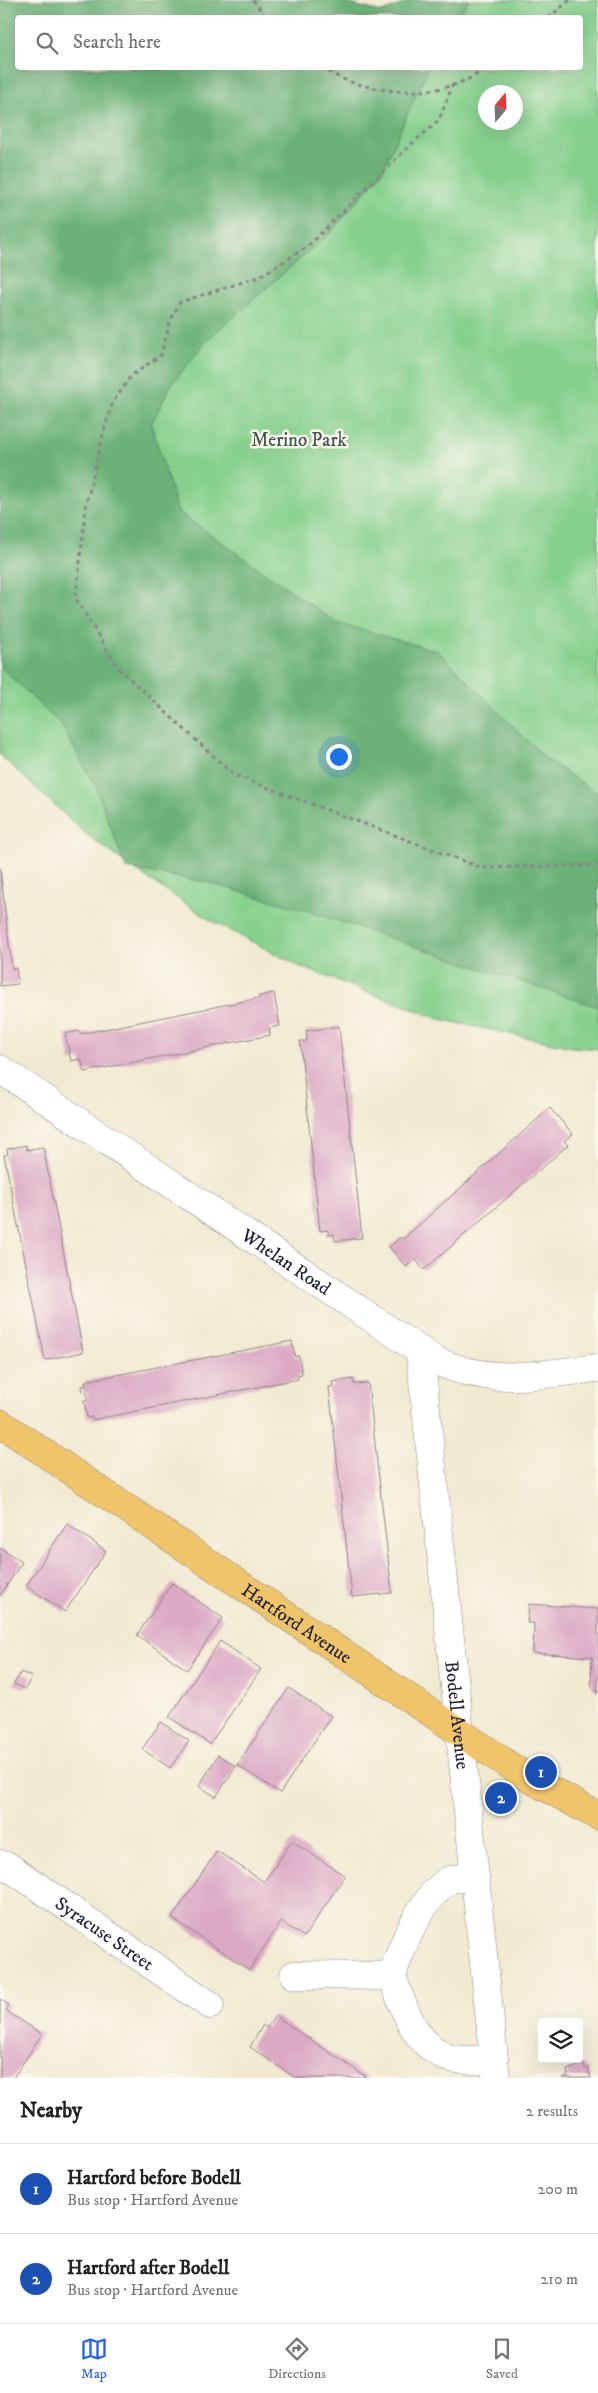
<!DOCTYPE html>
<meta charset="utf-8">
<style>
:root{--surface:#fff;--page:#f2f2f2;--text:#202124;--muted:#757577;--line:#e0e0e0;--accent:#2563eb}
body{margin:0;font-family:"IM FELL DW Pica",serif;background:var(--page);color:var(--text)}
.controls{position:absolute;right:15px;bottom:15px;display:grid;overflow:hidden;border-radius:5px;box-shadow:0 5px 20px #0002}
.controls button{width:45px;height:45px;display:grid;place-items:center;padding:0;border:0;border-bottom:1px solid var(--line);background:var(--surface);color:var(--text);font:25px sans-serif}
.compass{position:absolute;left:478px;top:85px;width:45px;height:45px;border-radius:50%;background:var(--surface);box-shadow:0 5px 20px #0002;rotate:19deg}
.you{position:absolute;left:338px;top:756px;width:18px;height:18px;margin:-12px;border:4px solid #fff;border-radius:50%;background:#1a73e8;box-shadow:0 0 0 8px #1a73e833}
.badge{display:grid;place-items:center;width:32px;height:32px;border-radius:50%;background:var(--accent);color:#fff;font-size:16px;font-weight:700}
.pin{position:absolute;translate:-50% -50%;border:2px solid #fff;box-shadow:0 1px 5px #0006}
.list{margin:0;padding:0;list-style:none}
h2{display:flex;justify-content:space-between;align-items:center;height:65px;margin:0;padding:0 20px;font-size:21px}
h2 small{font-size:16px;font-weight:400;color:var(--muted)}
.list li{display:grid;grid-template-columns:32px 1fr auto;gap:15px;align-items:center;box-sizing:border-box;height:90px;padding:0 20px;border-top:1px solid var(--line)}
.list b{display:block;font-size:19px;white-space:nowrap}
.list p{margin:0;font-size:16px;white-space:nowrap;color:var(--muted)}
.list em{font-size:16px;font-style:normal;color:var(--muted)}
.icon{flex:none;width:28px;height:28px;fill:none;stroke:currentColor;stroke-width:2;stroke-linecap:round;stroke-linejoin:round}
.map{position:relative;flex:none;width:598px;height:2078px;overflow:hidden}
.search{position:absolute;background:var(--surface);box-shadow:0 5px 20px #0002;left:15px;right:15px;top:15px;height:55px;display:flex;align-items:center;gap:12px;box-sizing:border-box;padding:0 18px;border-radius:5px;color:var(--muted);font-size:19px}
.sheet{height:245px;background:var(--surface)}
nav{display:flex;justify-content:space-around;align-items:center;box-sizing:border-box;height:70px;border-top:1px solid var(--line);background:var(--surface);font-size:14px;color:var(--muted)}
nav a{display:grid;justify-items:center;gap:2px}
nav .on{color:var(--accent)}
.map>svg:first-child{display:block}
.green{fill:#86d08d;stroke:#547964;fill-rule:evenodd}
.forest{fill:#6cb278;stroke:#476a5a}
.building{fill:#dca9c5}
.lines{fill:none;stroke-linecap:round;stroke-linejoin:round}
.minor-casing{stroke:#8a8686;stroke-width:29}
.major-casing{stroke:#8a8686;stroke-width:29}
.path{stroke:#8a8686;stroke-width:3;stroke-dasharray:4 4;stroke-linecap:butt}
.minor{stroke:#fff;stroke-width:28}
.major{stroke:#f0c469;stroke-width:28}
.labels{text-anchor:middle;stroke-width:5;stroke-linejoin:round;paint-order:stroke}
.park-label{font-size:19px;fill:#405654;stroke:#fbf7ec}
.street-label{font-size:19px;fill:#22223b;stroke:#fbf7ec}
</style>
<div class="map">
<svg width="598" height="2078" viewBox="0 0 598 2078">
<rect width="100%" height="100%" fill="#fbf7ec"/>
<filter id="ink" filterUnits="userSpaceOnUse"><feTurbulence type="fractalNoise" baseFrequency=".02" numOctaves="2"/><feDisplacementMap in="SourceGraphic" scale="10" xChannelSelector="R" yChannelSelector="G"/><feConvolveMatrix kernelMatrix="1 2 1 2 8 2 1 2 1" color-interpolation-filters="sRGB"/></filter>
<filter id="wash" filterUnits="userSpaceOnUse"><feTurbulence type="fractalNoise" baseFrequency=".0096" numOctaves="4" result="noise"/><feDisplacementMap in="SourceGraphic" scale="20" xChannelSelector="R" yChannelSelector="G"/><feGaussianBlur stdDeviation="1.12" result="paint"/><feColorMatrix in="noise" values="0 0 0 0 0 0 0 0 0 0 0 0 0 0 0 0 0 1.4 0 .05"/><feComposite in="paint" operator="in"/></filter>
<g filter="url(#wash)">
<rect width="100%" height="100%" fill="#f1ead1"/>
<!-- green -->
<path class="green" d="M0,0L18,18V68H580V18L415,17L444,0H598V1049L572,1047L439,1019L301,967L212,921L138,872L86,834L0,755ZM486,92H516V122H486Z"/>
<!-- forest -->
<path class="forest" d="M0,0H334L382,12L413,0H469L457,18H18V68H428L382,171L332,231L208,339L171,385L151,424L178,512L337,623L438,651L546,759L598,794V1007L299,908L206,882L126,868L95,785L61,725L0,666Z"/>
<g id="blocks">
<!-- building -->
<path class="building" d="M0,868L12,969L16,968L18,984L0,986Z
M274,993L280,1026L269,1028L270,1035L84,1072L81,1059L71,1061L65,1034L80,1031V1034L259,998V996Z
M339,1026L362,1238L335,1241L334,1234L328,1235V1230L320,1231L300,1041H307L306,1031Z
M550,1108L573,1134L564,1141L568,1145L424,1270L415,1259L406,1267L389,1247L401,1237L403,1239Z
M26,1145L27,1150L43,1147L83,1352L45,1360L4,1155L8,1154L7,1149Z
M292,1341L295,1357L299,1356L302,1374L298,1375V1379L92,1420V1417L87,1418L84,1401L88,1400L87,1392L83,1393L82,1386L86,1385L85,1381Z
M353,1379L354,1384L368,1383L392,1593L352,1597L329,1387H333L332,1382Z
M67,1524L106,1551L65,1612L26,1586Z
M0,1548L22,1562L0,1596Z
M172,1583L223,1618L187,1670L137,1635Z
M529,1604L598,1609V1693L591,1685L592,1657L533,1653L534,1623H527Z
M220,1641L261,1669L210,1744L169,1717Z
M21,1672L32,1677L25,1689L14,1684Z
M289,1688L331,1716L280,1793L237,1765Z
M161,1722L189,1741L170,1768L142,1749Z
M218,1755L236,1766L216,1797L199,1786Z
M292,1841L345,1876L304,1937L281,1922L249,1970L172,1918L217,1851L264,1882Z
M0,1999L9,2005L6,2011L42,2034L13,2078H0Z
M275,2016L368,2078H296L250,2047L263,2025L267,2028Z
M584,2064L585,2069L588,2068L591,2078H562L568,2076L567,2070Z"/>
</g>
</g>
<g filter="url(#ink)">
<use href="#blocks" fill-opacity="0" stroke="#8a8686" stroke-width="1"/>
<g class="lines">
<!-- minor casing -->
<g class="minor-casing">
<g id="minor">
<path id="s1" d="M0,1069L434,1360C493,1387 537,1374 598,1368"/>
<path id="s2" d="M420,1352L496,2078"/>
<path id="s3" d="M0,1864L9,1867L210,2005"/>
<path d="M475,1877C467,1878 455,1877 448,1881C422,1897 401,1947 392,1976C403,2005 411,2037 440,2054C451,2062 480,2060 494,2059"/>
<path d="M294,1975L392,1976"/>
</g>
</g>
<!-- major casing -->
<g class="major-casing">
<g id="major">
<path id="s4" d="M0,1423L525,1776L598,1816"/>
</g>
</g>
<!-- path -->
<path class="path" d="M253,0L267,18
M548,18L570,0
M321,68C330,72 339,78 348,81C391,96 450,97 486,68
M453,84L439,120L405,150L307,247L259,277L180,302L170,321L161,355L131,376L113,402L104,430L86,505L76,599L118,668L234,775L482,868L598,865"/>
<!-- minor -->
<use href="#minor" class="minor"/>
<!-- major -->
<use href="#major" class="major"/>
</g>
</g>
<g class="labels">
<!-- park labels -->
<g class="park-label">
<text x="299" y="446">Merino Park</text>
</g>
<!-- street labels -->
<g class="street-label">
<text dy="7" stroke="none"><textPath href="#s1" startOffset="345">Whelan Road</textPath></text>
<text dy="7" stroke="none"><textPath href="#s4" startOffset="358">Hartford Avenue</textPath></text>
<text dy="7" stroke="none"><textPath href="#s2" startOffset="365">Bodell Avenue</textPath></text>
<text dy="7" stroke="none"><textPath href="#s3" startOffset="126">Syracuse Street</textPath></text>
</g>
</g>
</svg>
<div class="controls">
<button><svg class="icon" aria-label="layers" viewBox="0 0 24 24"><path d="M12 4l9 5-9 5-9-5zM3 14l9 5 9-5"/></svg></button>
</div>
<svg class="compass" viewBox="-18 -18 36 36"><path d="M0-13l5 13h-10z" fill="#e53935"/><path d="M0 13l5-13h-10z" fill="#757577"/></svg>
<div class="you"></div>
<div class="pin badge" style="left:541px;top:1772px;background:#1a4fb4">1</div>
<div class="pin badge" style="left:501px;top:1798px;background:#1a4fb4">2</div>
<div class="search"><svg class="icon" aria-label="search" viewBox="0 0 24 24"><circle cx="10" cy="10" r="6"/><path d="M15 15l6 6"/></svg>Search here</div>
</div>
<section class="sheet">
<h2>Nearby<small>2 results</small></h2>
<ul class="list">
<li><span class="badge" style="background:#1a4fb4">1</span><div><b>Hartford before Bodell</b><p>Bus stop · Hartford Avenue</p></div><em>200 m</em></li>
<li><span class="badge" style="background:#1a4fb4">2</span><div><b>Hartford after Bodell</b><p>Bus stop · Hartford Avenue</p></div><em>210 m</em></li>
</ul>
</section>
<nav>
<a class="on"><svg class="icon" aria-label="map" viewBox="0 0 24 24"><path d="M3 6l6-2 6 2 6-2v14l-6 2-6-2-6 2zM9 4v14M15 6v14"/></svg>Map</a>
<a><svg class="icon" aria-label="directions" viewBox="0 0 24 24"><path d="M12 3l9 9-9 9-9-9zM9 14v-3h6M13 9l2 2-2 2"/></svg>Directions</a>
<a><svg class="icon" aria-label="saved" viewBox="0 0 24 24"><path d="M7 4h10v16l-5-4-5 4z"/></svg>Saved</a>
</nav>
